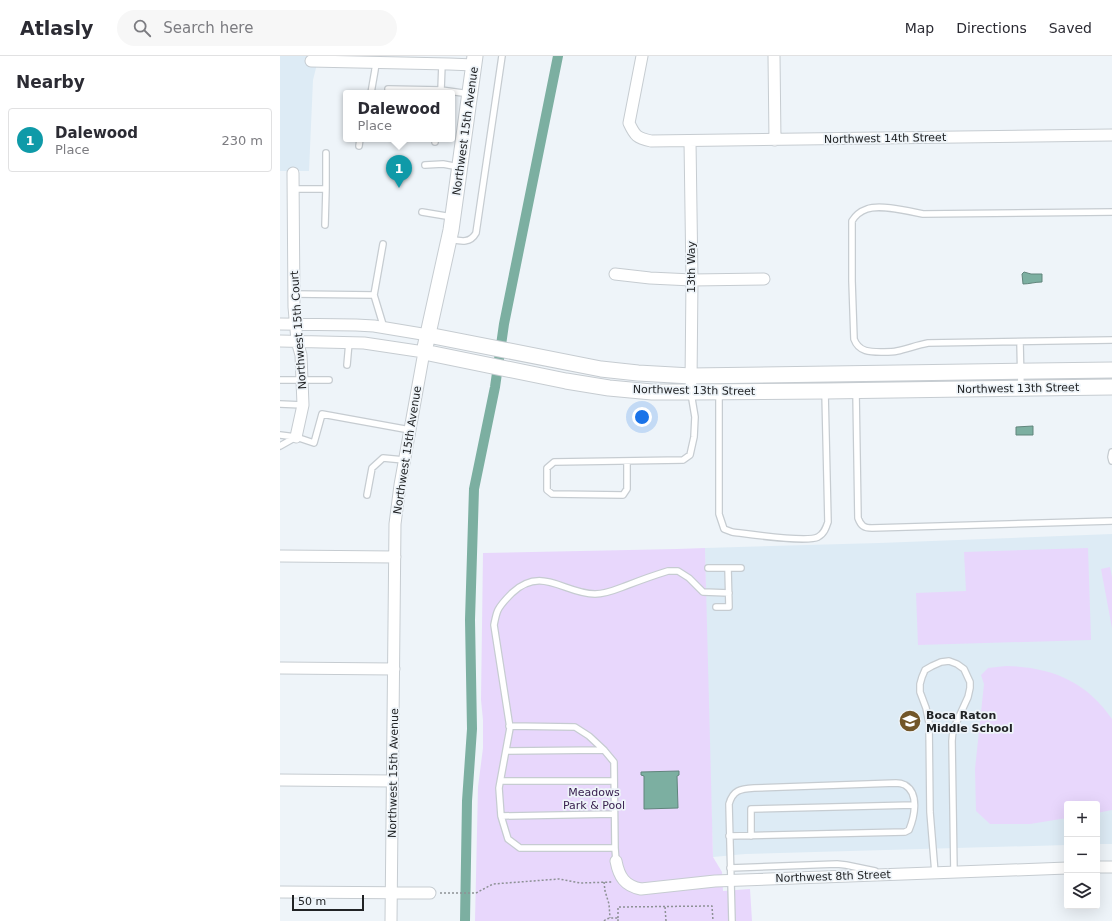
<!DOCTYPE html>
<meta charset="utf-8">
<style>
:root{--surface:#fff;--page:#f7f7f7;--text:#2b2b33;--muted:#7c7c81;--line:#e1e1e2;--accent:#ea580c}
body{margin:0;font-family:"DejaVu Sans",sans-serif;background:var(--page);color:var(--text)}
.controls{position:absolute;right:12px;bottom:12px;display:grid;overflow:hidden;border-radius:4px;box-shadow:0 4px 16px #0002}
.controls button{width:36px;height:36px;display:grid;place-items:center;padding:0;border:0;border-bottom:1px solid var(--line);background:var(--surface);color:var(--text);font:20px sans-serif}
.scale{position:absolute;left:12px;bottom:10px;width:72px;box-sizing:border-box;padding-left:4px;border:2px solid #212325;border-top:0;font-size:11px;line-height:14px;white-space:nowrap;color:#212325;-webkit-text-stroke:3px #eef4f9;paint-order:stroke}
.you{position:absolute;left:362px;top:361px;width:14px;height:14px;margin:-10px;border:3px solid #fff;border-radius:50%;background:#1a73e8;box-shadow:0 0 0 6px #1a73e833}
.badge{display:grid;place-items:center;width:26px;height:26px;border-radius:50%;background:var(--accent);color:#fff;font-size:13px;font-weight:700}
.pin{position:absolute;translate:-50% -33px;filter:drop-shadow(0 1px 2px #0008)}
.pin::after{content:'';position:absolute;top:21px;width:14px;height:12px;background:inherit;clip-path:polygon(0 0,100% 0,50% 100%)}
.popup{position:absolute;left:63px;top:34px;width:112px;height:52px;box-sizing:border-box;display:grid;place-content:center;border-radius:4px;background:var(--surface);filter:drop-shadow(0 1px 3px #0005);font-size:13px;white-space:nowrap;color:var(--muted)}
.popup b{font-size:15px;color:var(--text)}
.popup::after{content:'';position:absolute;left:50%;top:100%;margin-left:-8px;border:8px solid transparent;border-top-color:var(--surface)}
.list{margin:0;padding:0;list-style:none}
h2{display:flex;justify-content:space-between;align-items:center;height:52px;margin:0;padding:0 16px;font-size:17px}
h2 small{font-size:13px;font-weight:400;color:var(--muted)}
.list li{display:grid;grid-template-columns:26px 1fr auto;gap:12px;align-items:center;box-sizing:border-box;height:64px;margin:0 8px 8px;padding:0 8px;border:1px solid var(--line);border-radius:4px}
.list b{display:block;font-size:15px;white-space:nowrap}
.list p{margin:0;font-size:13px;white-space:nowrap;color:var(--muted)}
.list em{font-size:13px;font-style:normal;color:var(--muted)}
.icon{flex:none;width:22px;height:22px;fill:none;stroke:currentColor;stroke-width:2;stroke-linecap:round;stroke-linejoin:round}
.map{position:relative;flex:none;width:832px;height:865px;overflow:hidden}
header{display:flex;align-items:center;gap:24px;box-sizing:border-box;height:56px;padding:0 20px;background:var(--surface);border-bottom:1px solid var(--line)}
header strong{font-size:19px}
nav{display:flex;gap:22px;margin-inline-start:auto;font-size:14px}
.search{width:280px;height:36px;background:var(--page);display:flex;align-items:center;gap:10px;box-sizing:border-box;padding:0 14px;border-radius:22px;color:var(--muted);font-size:15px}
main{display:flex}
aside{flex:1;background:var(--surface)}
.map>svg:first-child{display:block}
.built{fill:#ddebf5}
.green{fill:#e8d7fc}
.water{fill:#7cafa1;stroke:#61857c}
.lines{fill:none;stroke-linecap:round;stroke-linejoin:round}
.canal{stroke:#7cafa1;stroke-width:10}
.lane-casing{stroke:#c6ccd1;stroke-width:8}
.street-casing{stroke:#c6ccd1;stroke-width:13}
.secondary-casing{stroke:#c6ccd1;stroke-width:17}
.path{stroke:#8d9195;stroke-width:1.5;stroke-dasharray:2 2;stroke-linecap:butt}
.lane{stroke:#fff;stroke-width:5.5}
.street{stroke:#fff;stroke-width:11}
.secondary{stroke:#fff;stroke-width:15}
.labels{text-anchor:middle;stroke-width:3.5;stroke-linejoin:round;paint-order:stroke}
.street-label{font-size:11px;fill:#212325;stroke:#eef4f9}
.poi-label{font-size:11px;font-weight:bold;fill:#212325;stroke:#eef4f9;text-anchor:start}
.park-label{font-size:11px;fill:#3a2151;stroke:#eef4f9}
</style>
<header>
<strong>Atlasly</strong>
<div class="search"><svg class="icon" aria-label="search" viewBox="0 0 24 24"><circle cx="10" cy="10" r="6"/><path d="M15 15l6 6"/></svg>Search here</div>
<nav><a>Map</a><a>Directions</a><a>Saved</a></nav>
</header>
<main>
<aside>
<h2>Nearby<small></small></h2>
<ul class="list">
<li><span class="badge" style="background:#0f9aa8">1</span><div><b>Dalewood</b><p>Place</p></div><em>230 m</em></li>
</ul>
</aside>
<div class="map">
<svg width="832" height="865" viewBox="0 0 832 865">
<rect width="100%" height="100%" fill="#eef4f9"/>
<!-- built -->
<path class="built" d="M0,0H39L33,24L29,115H0Z
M832,478V788H817V748H787V789L465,798L433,801L427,622L425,492L599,487Z"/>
<!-- green -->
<path class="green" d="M425,492L433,801L442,816L443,835L470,833L472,865H195L198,731L203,692V664L201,644L203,497L397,493Z
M808,492L811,584L638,589L636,537L686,535L684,496Z
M830,511L832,521V572L821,513Z
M726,610C771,611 806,625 832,663V754L817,757V748H787V762L750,768H710L696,755L695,713L704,628L701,619L708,612Z"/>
<!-- water -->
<path class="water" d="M744,216L751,218H762V226C755,226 749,228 743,228L742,218Z
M753,370V379H736V371Z
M399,715V719L397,720L398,752L364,753V720L361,719V716Z"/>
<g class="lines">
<!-- canal -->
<path class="canal" d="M185,865L187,745L192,673L190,564L194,433L215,331L224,268L278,0"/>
<!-- lane casing -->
<g class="lane-casing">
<path id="lane" d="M108,33L161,34L162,8
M91,37L95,14L96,6
M161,37V34L190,38
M155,86V83
M79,90L80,83
M145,109L163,108L179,111
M13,133H46L45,169
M46,133V97
M142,156L172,161
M832,156L643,158C628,155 600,148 587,153C581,155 575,160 572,165V225L574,283C579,297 592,296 604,296C608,296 613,296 617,295C627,293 637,289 648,287L832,284
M169,183C180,185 190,188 196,177L222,0
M103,188L94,239L104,272
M14,238L94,239
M740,286L741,331
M67,309L69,286
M0,324H49
M439,336V458L444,473L452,476C468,478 527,487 538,481C544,478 546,472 548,466L545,336
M576,336L578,462C581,470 584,472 592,472L832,465
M0,348L23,349
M0,379L16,381
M0,390L16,381L34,387L42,358L130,374
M832,396L831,401L832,405
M347,406V433L343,439L272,438L267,434V412L274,406L403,404L410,399L414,381L415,361L411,337
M87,439L92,412L103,402L124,404
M428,512H461
M436,551H449L448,512
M229,670L295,671L309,680L324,694L334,706L335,792
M226,695L324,694
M221,725H334
M221,760L334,758
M449,780L625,776L629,774C634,762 640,738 625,729C623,728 618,727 616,727L474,732C460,733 453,734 449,748L452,865
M471,780V753L634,749
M336,805L335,792H240L228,783L221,760L219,732L230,672L214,569C215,564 216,558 218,554C221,548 227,542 232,537C262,509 284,538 315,538C327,538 337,533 348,529C361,524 375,519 388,515H398L409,522L423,536L449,537
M450,812L557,808L566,809L595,815
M655,817L650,756L649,667L646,652L640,636V628L642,621L645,614L652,610L661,606L669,605L677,608L684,613L690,626V632L688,641L673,674L672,685L674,816"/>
</g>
<!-- street casing -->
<g class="street-casing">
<path id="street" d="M362,0L349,67C355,80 357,82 371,85L832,79
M494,0L495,84
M31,5L169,8L194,9
M410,85L412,224L411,326
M13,117L14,251L17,285L21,299L23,349L16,381
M335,218L370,222L412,224L484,223
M0,268L76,269L94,270L148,279
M0,285L84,287L144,296L120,429L115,468L111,865
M0,500L115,501
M0,612L114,613
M0,724L112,725
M336,805C339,821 345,830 361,833L435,825L787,812
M817,811H832
M0,836L150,837"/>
</g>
<!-- secondary casing -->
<g class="secondary-casing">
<path id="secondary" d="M195,0L171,174L144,296L286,325L329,332L372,336H411L545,335L832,331
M148,279L321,313L358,317L411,320L832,314"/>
</g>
<!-- path -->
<path class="path" d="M324,826L325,835L329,848L330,862
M160,837H196L213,828L279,823L300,827L333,826
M385,851L386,865
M338,862V851L432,850L433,865
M324,865C328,861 333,862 338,862V865"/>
<!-- lane -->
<use href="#lane" class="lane"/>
<!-- street -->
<use href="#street" class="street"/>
<!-- secondary -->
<use href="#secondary" class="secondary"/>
</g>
<!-- icons -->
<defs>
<g id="school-disc" transform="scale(1.15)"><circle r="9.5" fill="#725629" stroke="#eef4f9"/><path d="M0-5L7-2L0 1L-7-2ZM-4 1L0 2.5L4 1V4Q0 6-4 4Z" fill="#fff"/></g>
</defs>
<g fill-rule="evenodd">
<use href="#school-disc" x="630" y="665"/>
</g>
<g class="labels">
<!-- street labels -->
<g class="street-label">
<text transform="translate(185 75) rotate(-82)" y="4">Northwest 15th Avenue</text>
<text transform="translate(605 82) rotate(-1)" y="4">Northwest 14th Street</text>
<text transform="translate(411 211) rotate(-90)" y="4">13th Way</text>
<text transform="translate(18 274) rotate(-94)" y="4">Northwest 15th Court</text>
<text transform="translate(738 332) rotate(-1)" y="4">Northwest 13th Street</text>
<text transform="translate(414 334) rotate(1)" y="4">Northwest 13th Street</text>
<text transform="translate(127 394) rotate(-81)" y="4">Northwest 15th Avenue</text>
<text transform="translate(113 717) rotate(-89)" y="4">Northwest 15th Avenue</text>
<text transform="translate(553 820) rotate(-2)" y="4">Northwest 8th Street</text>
</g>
<!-- poi labels -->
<g class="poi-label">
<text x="646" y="663">Boca Raton<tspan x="646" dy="13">Middle School</tspan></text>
</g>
<!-- park labels -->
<g class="park-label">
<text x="314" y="740">Meadows<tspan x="314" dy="13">Park &amp; Pool</tspan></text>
</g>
</g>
</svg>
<div class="controls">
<button>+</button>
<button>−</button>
<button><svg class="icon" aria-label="layers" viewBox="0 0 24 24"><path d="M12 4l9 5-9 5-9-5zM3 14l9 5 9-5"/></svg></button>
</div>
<div class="scale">50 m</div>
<div class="you"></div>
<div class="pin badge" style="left:119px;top:132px;background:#0f9aa8">1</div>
<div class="popup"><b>Dalewood</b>Place</div>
</div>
</main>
